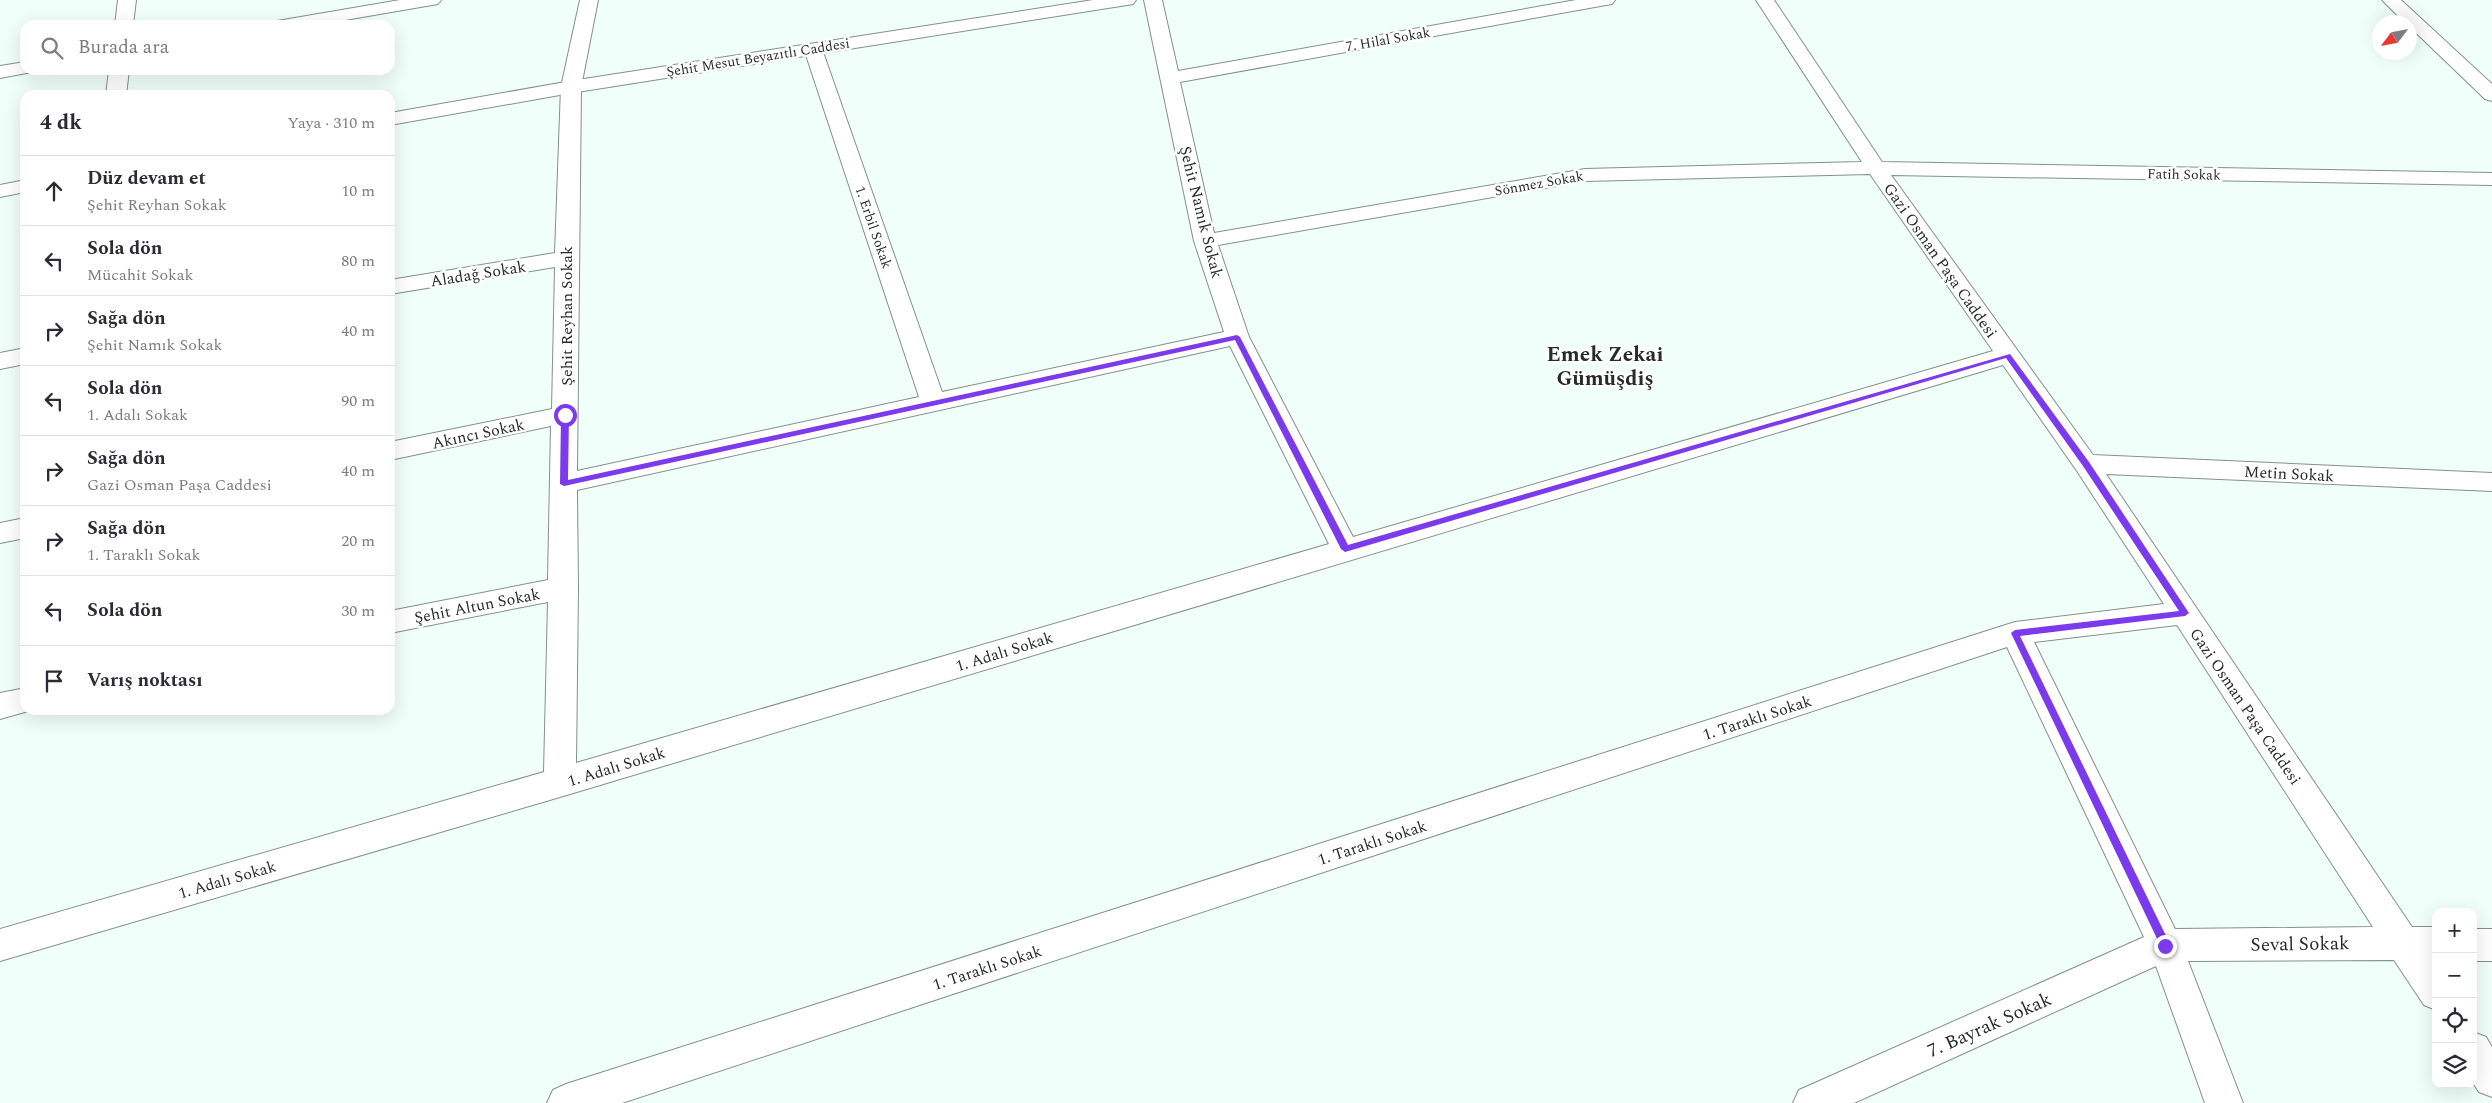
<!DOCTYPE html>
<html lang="tr">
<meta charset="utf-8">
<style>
:root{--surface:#fff;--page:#f2f2f3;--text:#2b2b33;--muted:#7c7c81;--line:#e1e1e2}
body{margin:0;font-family:Spectral,serif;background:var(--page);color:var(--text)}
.controls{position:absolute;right:15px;bottom:15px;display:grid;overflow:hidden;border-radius:10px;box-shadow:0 5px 20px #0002}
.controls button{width:45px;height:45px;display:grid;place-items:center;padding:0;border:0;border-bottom:1px solid var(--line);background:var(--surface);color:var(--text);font:25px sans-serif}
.compass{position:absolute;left:2372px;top:15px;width:45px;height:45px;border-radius:50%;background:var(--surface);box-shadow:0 5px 20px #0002;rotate:238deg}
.stop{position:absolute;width:15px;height:15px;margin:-11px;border:4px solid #7c3aed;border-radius:50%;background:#fff}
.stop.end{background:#7c3aed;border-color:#fff;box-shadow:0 1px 5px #0008}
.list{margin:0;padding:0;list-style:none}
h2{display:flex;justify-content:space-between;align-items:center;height:65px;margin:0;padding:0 20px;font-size:21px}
h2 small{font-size:16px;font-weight:400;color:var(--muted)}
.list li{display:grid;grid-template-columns:32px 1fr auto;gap:15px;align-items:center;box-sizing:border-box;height:70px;padding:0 20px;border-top:1px solid var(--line)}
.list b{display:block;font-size:19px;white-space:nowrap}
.list p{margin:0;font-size:16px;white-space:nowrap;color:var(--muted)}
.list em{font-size:16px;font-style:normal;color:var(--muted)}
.icon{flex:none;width:28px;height:28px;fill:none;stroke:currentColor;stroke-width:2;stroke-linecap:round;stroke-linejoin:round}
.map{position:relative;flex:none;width:2492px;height:1103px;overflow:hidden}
.search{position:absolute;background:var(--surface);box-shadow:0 5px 20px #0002;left:20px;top:20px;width:375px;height:55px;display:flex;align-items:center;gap:12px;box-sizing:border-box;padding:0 18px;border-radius:15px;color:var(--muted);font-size:19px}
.panel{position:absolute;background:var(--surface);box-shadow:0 5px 20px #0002;left:20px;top:90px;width:375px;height:625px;border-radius:15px}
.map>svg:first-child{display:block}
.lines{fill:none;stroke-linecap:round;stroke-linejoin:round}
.street-casing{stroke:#83908b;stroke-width:2}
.secondary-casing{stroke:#83908b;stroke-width:2}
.street{fill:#fff;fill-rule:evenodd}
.secondary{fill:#fff;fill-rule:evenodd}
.route{fill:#7c3aed}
.labels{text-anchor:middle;stroke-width:5;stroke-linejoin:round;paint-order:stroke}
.far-street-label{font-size:14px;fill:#272c2a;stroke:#fff}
.street-label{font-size:16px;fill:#272c2a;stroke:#fff}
.near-street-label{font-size:19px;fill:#272c2a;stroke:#fff}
.district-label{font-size:21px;font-weight:bold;fill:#272c2a;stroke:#fff}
</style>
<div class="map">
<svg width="2492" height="1103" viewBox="0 0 2492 1103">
<rect width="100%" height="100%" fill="#f1fffa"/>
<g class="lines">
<!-- street casing -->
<g class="street-casing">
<path id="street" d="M118,0H136L133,25H115Z
M400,0H441L438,4L432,5L316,25H274L277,21L283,20Z
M580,0H598L581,87L577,471L919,397L804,49L806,45H820L822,49L942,392L1224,332L1194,241L1144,0H1162L1178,71L1576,0H1615L1612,4L1606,5L1180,82L1214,233L1585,169L1862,162L1756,0H1774L1882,162L2492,173V185L1891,175L2093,455L2492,473V491L2106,474L2412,927H2436V959H2434L2436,962V1010L2424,1005L2394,960L2188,961L2243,1103H2205L2156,966L1854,1103H1793L1799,1090L2144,937L2007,647L622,1103H547L553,1090L566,1084L2015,622L2164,604L2077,471L2003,365L560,797L0,961V929L544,772L548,602L390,633V611L548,580L551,426L390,460V442L552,409L555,267L390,294V280L555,253L561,87ZM1870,174L1993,351L1353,537L1249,337L1218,245L1585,181ZM1230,346L1329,544L576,763L578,588L577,490ZM2177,625L2373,927L2175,929L2034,642Z
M2382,0H2401L2492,84V101L2485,99L2410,27V22H2404Z
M25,62V70H33L32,72L0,78V66Z
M109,70H129L126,95H106Z
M25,348V364L0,369V353Z
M25,518V538L0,543V523Z
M25,688V710H32L0,719V693Z
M2473,929H2492V961H2473Z
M2473,1032L2486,1037L2492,1047V1097L2479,1092L2473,1083Z"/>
</g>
<!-- secondary casing -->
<g class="secondary-casing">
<path id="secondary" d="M1093,0H1136L1133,4L1127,5L571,93L390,125V113L571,81Z
M25,180V192L0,197V185Z"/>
</g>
<!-- street -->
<use href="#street" class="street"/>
<!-- secondary -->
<use href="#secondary" class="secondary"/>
</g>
<!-- route -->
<path class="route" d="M1237,335L1240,337L1348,545L2010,354L2089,462L2189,613L2185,616L2020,636L2169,942V949H2162L2011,633L2015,630L2179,611L2083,466L2006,358L1345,552L1341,549L1235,340L564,486L560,484L561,415L565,412L569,415L568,480Z"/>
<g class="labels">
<!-- far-street labels -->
<g class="far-street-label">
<text transform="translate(1388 39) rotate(-10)" y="5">7. Hilal Sokak</text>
<text transform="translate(758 57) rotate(-9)" y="5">Şehit Mesut Beyazıtlı Caddesi</text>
<text transform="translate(2184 174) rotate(1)" y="5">Fatih Sokak</text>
<text transform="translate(1539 183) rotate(-10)" y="5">Sönmez Sokak</text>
<text transform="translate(874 227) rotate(71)" y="5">1. Erbil Sokak</text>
</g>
<!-- street labels -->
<g class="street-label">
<text transform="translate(1202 212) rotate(76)" y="6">Şehit Namık Sokak</text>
<text transform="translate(1941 260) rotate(55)" y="6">Gazi Osman Paşa Caddesi</text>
<text transform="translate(478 273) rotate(-9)" y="6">Aladağ Sokak</text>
<text transform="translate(566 316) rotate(-90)" y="6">Şehit Reyhan Sokak</text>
<text transform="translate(478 433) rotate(-12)" y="6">Akıncı Sokak</text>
<text transform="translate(2289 473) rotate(3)" y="6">Metin Sokak</text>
<text transform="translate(477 605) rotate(-11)" y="6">Şehit Altun Sokak</text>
<text transform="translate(1004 651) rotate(-17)" y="6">1. Adalı Sokak</text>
<text transform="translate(2246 706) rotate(56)" y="6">Gazi Osman Paşa Caddesi</text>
<text transform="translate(1757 717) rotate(-18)" y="6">1. Taraklı Sokak</text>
<text transform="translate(616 766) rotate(-17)" y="6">1. Adalı Sokak</text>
<text transform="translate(1372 842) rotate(-18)" y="6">1. Taraklı Sokak</text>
<text transform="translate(227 879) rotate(-16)" y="6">1. Adalı Sokak</text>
<text transform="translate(987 967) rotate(-18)" y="6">1. Taraklı Sokak</text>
</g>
<!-- near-street labels -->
<g class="near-street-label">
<text transform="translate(2300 943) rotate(-1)" y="7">Seval Sokak</text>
<text transform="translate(1989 1024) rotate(-24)" y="7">7. Bayrak Sokak</text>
</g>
<!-- district labels -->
<g class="district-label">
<text x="1605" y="361">Emek Zekai<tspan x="1605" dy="24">Gümüşdiş</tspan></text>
</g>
</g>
</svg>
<div class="controls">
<button>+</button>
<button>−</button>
<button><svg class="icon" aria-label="locate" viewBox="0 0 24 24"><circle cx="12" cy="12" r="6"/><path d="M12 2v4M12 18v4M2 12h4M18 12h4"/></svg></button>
<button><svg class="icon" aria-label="layers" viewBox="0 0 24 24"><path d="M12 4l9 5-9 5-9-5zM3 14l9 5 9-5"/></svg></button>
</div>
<svg class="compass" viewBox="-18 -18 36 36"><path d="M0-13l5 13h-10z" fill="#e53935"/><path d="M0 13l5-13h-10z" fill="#7c7c81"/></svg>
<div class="stop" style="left:565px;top:415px"></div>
<div class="stop end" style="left:2165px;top:946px"></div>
<div class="search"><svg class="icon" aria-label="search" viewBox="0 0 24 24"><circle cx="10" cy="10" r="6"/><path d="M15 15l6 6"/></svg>Burada ara</div>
<section class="panel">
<h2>4 dk<small>Yaya · 310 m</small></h2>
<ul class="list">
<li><svg class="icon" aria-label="ahead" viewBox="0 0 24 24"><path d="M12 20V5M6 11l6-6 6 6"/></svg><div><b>Düz devam et</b><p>Şehit Reyhan Sokak</p></div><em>10 m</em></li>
<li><svg class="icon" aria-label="left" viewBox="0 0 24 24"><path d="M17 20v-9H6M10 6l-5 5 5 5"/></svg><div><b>Sola dön</b><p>Mücahit Sokak</p></div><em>80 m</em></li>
<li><svg class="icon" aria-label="right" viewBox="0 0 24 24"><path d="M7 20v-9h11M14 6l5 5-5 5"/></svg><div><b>Sağa dön</b><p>Şehit Namık Sokak</p></div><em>40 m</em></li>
<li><svg class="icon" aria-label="left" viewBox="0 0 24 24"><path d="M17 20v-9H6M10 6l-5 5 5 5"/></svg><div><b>Sola dön</b><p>1. Adalı Sokak</p></div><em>90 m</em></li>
<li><svg class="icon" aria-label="right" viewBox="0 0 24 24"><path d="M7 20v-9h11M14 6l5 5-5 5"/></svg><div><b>Sağa dön</b><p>Gazi Osman Paşa Caddesi</p></div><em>40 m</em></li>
<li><svg class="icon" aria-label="right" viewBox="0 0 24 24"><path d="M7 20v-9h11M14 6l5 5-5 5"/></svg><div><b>Sağa dön</b><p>1. Taraklı Sokak</p></div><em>20 m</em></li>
<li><svg class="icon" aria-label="left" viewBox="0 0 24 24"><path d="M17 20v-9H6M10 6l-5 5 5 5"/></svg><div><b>Sola dön</b></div><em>30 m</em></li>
<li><svg class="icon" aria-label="arrive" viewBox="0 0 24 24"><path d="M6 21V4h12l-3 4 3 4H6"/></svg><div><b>Varış noktası</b></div></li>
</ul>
</section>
</div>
